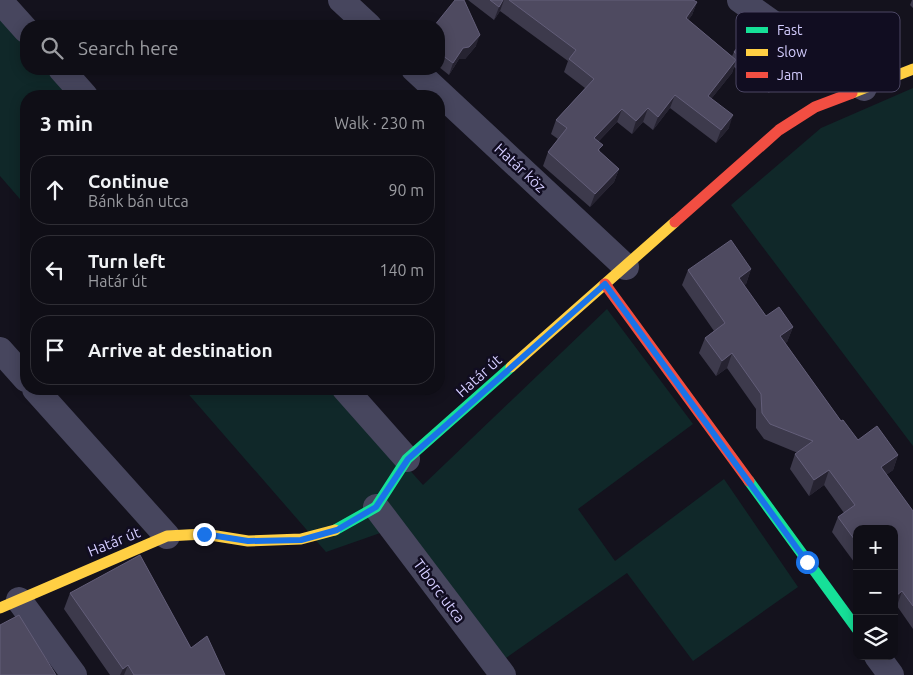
<!DOCTYPE html>
<meta charset="utf-8">
<style>
:root{--surface:#0f0e16;--page:#18171f;--text:#f1f3f6;--muted:#9b9ca1;--line:#2f2e35}
body{margin:0;font-family:Ubuntu,sans-serif;background:var(--page);color:var(--text)}
.controls{position:absolute;right:15px;bottom:15px;display:grid;overflow:hidden;border-radius:10px;box-shadow:0 2px 12px #0003}
.controls button{width:45px;height:45px;display:grid;place-items:center;padding:0;border:0;border-bottom:1px solid var(--line);background:var(--surface);color:var(--text);font:25px sans-serif}
.stop{position:absolute;width:15px;height:15px;margin:-11px;border:4px solid #1a73e8;border-radius:50%;background:#fff}
.stop.end{background:#1a73e8;border-color:#fff;box-shadow:0 1px 5px #0008}
.list{margin:0;padding:0;list-style:none}
h2{display:flex;justify-content:space-between;align-items:center;height:65px;margin:0;padding:0 20px;font-size:21px}
h2 small{font-size:16px;font-weight:400;color:var(--muted)}
.list li{display:grid;grid-template-columns:32px 1fr auto;gap:15px;align-items:center;box-sizing:border-box;height:70px;margin:0 10px 10px;padding:0 10px;border:1px solid var(--line);border-radius:20px}
.list b{display:block;font-size:19px;white-space:nowrap}
.list p{margin:0;font-size:16px;white-space:nowrap;color:var(--muted)}
.list em{font-size:16px;font-style:normal;color:var(--muted)}
.icon{flex:none;width:28px;height:28px;fill:none;stroke:currentColor;stroke-width:2;stroke-linecap:round;stroke-linejoin:round}
.map{position:relative;flex:none;width:913px;height:675px;overflow:hidden}
.search{position:absolute;background:var(--surface);box-shadow:0 2px 12px #0003;left:20px;top:20px;width:425px;height:55px;display:flex;align-items:center;gap:12px;box-sizing:border-box;padding:0 18px;border-radius:20px;color:var(--muted);font-size:19px}
.panel{position:absolute;background:var(--surface);box-shadow:0 2px 12px #0003;left:20px;top:90px;width:425px;height:305px;border-radius:20px}
.map>svg:first-child{display:block}
.green{fill:#102829}
.lines{fill:none;stroke-linecap:round;stroke-linejoin:round}
.street{stroke:#47465e;stroke-width:26}
.fast{stroke:#16e098;stroke-width:11}
.slow{stroke:#ffcf43;stroke-width:11}
.jam{stroke:#f24e42;stroke-width:11}
.wall{fill:#3d3a4c}
.shaded-wall{fill:#262331}
.building{fill:#4e4a60;stroke:#635e79}
.route{stroke:#1a73e8;stroke-width:6}
.labels{text-anchor:middle;stroke-width:5;stroke-linejoin:round;paint-order:stroke}
.street-label{font-size:15px;fill:#d4cdff;stroke:#110d21}
.key{fill:#110d21;stroke:#4c4764;stroke-width:1}
.key-label{font-size:14px;fill:#d4cdff}
</style>
<div class="map">
<svg width="913" height="675" viewBox="0 0 913 675">
<rect width="100%" height="100%" fill="#14121d"/>
<!-- green -->
<path class="green" d="M0,10L26,40V69H52L77,96H26V206L0,176Z
M913,88V446L731,205L821,128Z
M607,309L693,424L578,509L615,561L724,479L798,587L693,661L627,573L506,658L403,525L326,552L184,389H337L423,485Z"/>
<g class="lines">
<!-- street -->
<path class="street" d="M341,0L369,26
M740,0L864,88
M0,1L26,30
M61,69L85,96
M414,69L626,267
M0,350L26,379
M35,389L167,536
M345,389L407,459
M376,507L503,675
M19,600L74,675
M877,656L891,675"/>
<!-- fast -->
<path class="fast" d="M749,481L857,629
M335,530L376,507L407,459L511,367"/>
<!-- slow -->
<path class="slow" d="M852,93L913,69
M511,367L675,222
M0,608L167,536L204,534L248,541L301,539L335,530"/>
<!-- jam -->
<path class="jam" d="M675,222L779,130L815,107L852,93
M605,284L749,481"/>
</g>
<!-- wall -->
<path class="wall" d="M468,0H693L697,2L692,15L688,20L732,56L734,52L773,47L797,50L792,62L769,93L734,67L732,73L711,99L729,128L716,143L670,108L653,130L643,122L632,134L617,122L598,142L600,152L619,169L614,182L590,207L543,166L548,152L558,139L551,134L556,120L585,88L564,72L568,61L500,11L494,20Z
M912,0H913V8L910,5Z
M439,26L476,46L465,59H459L449,75L439,67Z
M751,269L746,284L744,285L766,316L793,327L787,342L785,343L841,421L858,440L898,455L893,470L886,475L913,511V629L897,606L894,608V529H857V566L832,532L838,517L844,513L824,485L809,496L790,469L795,454L798,453L764,439L756,428V409L727,368L716,376L699,353L705,338L714,331L682,285L688,270Z
M70,593L191,648L225,675H110L64,609Z"/>
<!-- shaded-wall -->
<path class="shaded-wall" d="M503,0H504L500,11L494,20L499,7Z
M697,2L692,15L681,31L686,18Z
M480,35L476,46L465,59H459L449,75L453,63L463,48Z
M797,50L792,62L769,93L773,82Z
M736,60L732,73L703,109L708,96Z
M675,95L670,108L653,130L658,117Z
M648,108L643,122L632,134L636,121Z
M622,109L617,122L589,151L594,138Z
M733,115L729,128L716,143L721,130Z
M619,169L614,182L590,207L595,194Z
M751,269L746,284L733,293L739,278Z
M793,327L787,342L775,351L780,336Z
M732,353L727,368L716,376L722,361Z
M898,455L893,470L875,483L881,467Z
M829,470L824,485L809,496L814,480Z
M902,591L897,606L894,608V600L896,596Z
M128,665L124,675H120L123,669Z"/>
<!-- building -->
<path class="building" d="M455,0H464L480,35L469,47L463,48L453,63L439,53V26H434Z
M490,0H503L499,7Z
M509,0H693L697,2L686,18L736,60L708,96L733,115L721,130L675,95L658,117L648,108L636,121L622,109L594,138L603,145L598,150L619,169L595,194L548,152L567,128L556,120L594,79L569,59L576,50Z
M751,30L773,47L779,39L797,50L773,82L734,52Z
M731,240L751,269L739,278L766,316L779,307L793,327L780,336L841,421L843,420L858,440L877,426L898,455L881,467L913,511V606L902,591L896,596L894,594V529H857V543L838,517L855,505L829,470L814,480L795,454L813,441L770,424L762,413L761,394L732,353L722,361L705,338L725,323L688,270Z
M140,555L191,648L207,636L225,675H134L128,665L123,669L70,593Z
M19,615L56,675H0V625Z"/>
<g class="lines">
<!-- route -->
<path class="route" d="M204,534L248,541L301,540L337,530L376,507L408,459L605,284L807,562"/>
</g>
<g class="labels">
<!-- street labels -->
<g class="street-label">
<text transform="translate(520 168) rotate(43)" y="5">Határ köz</text>
<text transform="translate(479 376) rotate(-42)" y="5">Határ út</text>
<text transform="translate(114 542) rotate(-22)" y="5">Határ út</text>
<text transform="translate(439 591) rotate(53)" y="5">Tiborc utca</text>
</g>
</g>
<!-- legend -->
<rect x="736" y="12" width="164" height="80" rx="8" class="key"/>
<rect x="746" y="27" width="22" height="6" fill="#16e098"/>
<rect x="746" y="49" width="22" height="7" fill="#ffcf43"/>
<rect x="746" y="72" width="22" height="6" fill="#f24e42"/>
<g class="key-label">
<text x="777" y="35">Fast</text>
<text x="777" y="57">Slow</text>
<text x="777" y="80">Jam</text>
</g>
</svg>
<div class="controls">
<button>+</button>
<button>−</button>
<button><svg class="icon" aria-label="layers" viewBox="0 0 24 24"><path d="M12 4l9 5-9 5-9-5zM3 14l9 5 9-5"/></svg></button>
</div>
<div class="stop" style="left:807px;top:562px"></div>
<div class="stop end" style="left:204px;top:534px"></div>
<div class="search"><svg class="icon" aria-label="search" viewBox="0 0 24 24"><circle cx="10" cy="10" r="6"/><path d="M15 15l6 6"/></svg>Search here</div>
<section class="panel">
<h2>3 min<small>Walk · 230 m</small></h2>
<ul class="list">
<li><svg class="icon" aria-label="ahead" viewBox="0 0 24 24"><path d="M12 20V5M6 11l6-6 6 6"/></svg><div><b>Continue</b><p>Bánk bán utca</p></div><em>90 m</em></li>
<li><svg class="icon" aria-label="left" viewBox="0 0 24 24"><path d="M17 20v-9H6M10 6l-5 5 5 5"/></svg><div><b>Turn left</b><p>Határ út</p></div><em>140 m</em></li>
<li><svg class="icon" aria-label="arrive" viewBox="0 0 24 24"><path d="M6 21V4h12l-3 4 3 4H6"/></svg><div><b>Arrive at destination</b></div></li>
</ul>
</section>
</div>
